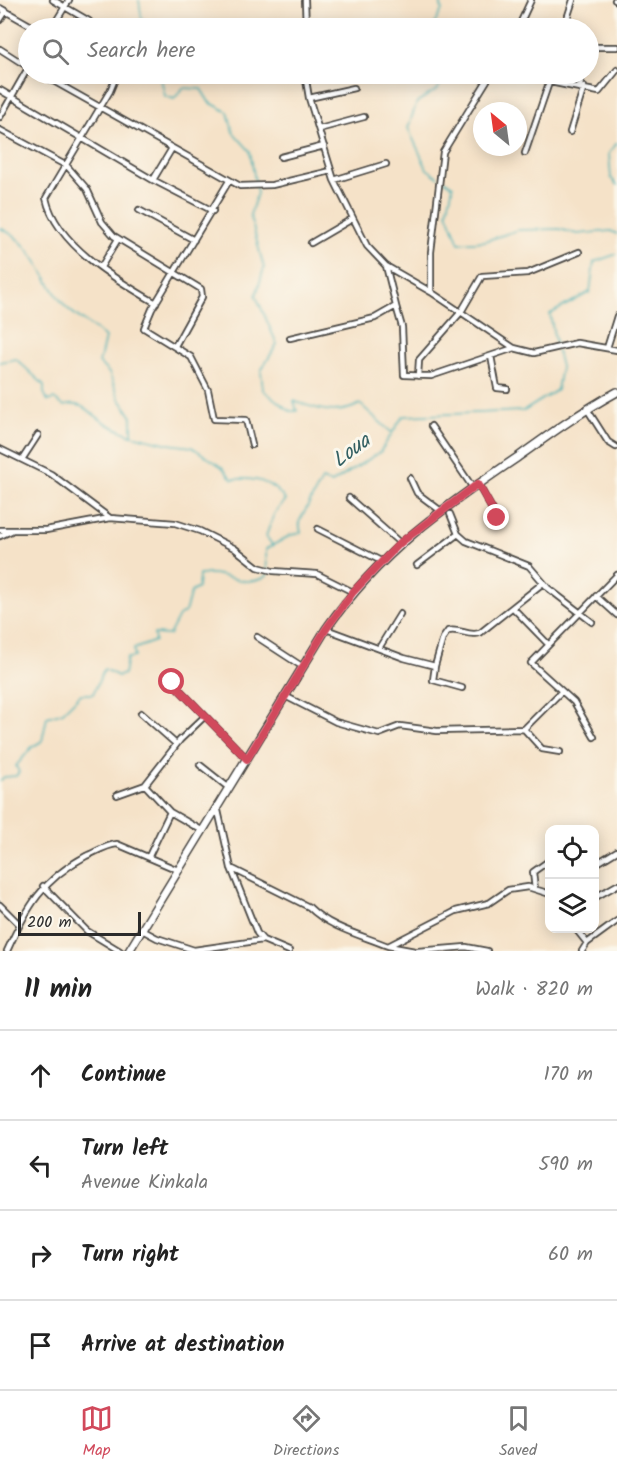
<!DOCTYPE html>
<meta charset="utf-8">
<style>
:root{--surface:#fff;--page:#f6f6f6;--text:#222;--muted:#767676;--line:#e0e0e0;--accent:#d1495b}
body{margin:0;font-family:Kalam,sans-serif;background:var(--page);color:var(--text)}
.controls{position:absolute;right:18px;bottom:18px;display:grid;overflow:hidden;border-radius:12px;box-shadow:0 3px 15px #0003}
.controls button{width:54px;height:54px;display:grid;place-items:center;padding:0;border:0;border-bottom:2px solid var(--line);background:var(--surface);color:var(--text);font:30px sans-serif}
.compass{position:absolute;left:473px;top:102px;width:54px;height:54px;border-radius:50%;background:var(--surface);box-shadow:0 3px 15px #0003;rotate:331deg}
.scale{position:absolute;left:18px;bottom:15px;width:123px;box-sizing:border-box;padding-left:6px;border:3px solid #2b2b2b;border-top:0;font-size:16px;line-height:21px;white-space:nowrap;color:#2b2b2b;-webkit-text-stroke:4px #fbf7ec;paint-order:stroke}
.stop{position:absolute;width:18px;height:18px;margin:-14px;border:4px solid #d1495b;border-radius:50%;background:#fff}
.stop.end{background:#d1495b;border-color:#fff;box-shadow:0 2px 6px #0008}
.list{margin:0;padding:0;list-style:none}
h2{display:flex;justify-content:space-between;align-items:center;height:78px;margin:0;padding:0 24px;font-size:26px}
h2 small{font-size:20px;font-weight:400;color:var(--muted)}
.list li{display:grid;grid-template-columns:39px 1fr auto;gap:18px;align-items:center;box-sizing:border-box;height:90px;padding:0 24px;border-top:2px solid var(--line)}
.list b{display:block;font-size:22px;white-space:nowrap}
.list p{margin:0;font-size:20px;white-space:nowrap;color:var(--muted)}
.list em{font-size:20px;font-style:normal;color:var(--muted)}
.icon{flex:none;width:33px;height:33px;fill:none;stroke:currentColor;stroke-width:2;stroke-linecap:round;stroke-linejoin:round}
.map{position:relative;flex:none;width:617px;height:951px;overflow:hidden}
.search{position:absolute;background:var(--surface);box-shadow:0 3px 15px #0003;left:18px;right:18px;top:18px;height:66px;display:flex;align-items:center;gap:15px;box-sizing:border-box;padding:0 21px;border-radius:33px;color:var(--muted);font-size:22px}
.sheet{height:438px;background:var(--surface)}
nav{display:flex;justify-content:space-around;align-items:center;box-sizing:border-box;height:84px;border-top:2px solid var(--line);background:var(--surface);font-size:16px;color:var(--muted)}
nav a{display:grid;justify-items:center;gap:3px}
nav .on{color:var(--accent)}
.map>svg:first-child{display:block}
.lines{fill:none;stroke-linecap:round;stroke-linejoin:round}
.stream{stroke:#3caeb4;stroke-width:1.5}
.minor-casing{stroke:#494643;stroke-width:8}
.primary-casing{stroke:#494643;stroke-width:10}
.minor{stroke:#fff;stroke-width:4.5}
.primary{stroke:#fff;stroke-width:7}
.route{stroke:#d1495b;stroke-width:8}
.labels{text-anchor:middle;stroke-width:6;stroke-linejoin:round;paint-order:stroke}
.water-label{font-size:21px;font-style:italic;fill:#325f62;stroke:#fbf7ec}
</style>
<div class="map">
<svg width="617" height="951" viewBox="0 0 617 951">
<rect width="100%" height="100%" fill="#fbf7ec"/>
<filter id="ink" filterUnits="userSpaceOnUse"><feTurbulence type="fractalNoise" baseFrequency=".0167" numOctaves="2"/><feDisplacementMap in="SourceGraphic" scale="12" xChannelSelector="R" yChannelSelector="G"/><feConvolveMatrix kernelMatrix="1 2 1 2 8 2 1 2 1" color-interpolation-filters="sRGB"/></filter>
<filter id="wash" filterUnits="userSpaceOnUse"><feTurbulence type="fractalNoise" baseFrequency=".008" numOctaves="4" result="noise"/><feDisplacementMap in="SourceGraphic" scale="24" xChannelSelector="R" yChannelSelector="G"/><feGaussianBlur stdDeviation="1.35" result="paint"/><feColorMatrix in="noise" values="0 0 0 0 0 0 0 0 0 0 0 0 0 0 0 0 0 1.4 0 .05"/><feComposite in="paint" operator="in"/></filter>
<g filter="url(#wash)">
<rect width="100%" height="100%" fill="#f5e2c8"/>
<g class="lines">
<!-- stream -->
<path class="stream" d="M139,0L143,28
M432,28L442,10L440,0
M160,74L165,96L174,99L183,88L201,89L209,102L228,112L233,132L250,151L257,193L250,215L264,268L256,296L277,344L261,371L263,390L290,411H297L294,401C317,409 337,417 360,404L391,432
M617,143L609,153L611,178L617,185
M438,177L427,169L408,128L417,102L438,89L445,74
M442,179L453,186L447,212L459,243L485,241L518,230L559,229L577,234L611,231L617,234
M0,228C36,244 42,279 65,306C73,315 94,327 105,338L99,363L109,373L119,398L132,417V435L169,444L192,447L222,467L232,479C255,478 271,480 285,500L274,514L266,536L273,546
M556,346L550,314L590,292L594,262L617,254
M0,362L16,359L44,385V393L48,401L54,399L64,406C81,400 90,413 104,422C112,427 122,431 131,435
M0,781L4,777L16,776L19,772L16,766L32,747L42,741L47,717L63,712L81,694H93L104,669L118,676L124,674L127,658L135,657L134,649L155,641L154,634L169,635L179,616L185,612L191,592L198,588L199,575C203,575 209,573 213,574C232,576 248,588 267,576L266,549L291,535L301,533L299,522L322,480L332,483L380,452L403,416L524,411L557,390L561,367L557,351"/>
</g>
</g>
<g filter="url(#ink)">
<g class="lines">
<!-- minor casing -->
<g class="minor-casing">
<path id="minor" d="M53,0L89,21
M305,0L306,28
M615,0L617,1
M0,8L35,28
M0,20L6,11
M52,28L69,0
M269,28L306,23
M518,28L531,0
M564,28L573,0
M588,47H617
M0,49L28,67
M41,74L240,186L272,185L331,171
M111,74L115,79L110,91L46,198C56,245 118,281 156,303
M305,74L309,98L334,180L367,246L386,266L431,292L514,348L534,353L577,343L617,350
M550,82L599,92L617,70
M580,87L582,74
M0,90L153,180L213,211
M309,98L354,88
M0,117L28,68
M319,129L364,117
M0,130L67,166L87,189L102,222L114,236L201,289L202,297L175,346
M570,132L584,87
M525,153L552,74
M281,157L324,146
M153,180L171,150
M334,180L386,164
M229,181L152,309L144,328L191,357L208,390L214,419L246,420L252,445
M139,210L194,240
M311,243L352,219
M101,267L118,239
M431,292V252L443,152L491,74
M396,306L402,327L404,375L431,376L514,348
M290,338L375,318L396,306L386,266
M607,348L617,316
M491,356L497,388L507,389
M418,376L419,360L461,312L482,276L528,273L579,252
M587,409L608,442L616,447
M431,426L473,488
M0,449L51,474L110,518
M23,458L38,435
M410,478L417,493L441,511
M478,484L497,518
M349,498L400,543
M450,514L458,534L466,541L529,566L548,588L592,622
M318,529L381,561
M0,530H46L110,518L175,523L200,531L234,548L258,567L273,571L317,574L353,592
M0,536L11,531
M417,565L458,534
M596,596L617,615
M514,609L548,644
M326,629L404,658L435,666L443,638L448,631C460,628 468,637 480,633L543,583
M257,637L303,667
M379,648L400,614
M435,666L433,680L462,688
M172,682L247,759
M285,696L336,722L379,734L400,726L437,731L524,729L562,691
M141,713L176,744
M524,729L542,749L560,752
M594,737L574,702L531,663L617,575
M200,765L229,788
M117,795L145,785
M217,806L231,868L257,933L263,940L289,951
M203,831L170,812L145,785L180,740L204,717
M149,856L170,812
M594,865L617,851
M231,868L309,907C330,928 361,935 388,946L456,911L489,903L508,890L528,887L550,894
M43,886L87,931L120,951
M535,889L533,872L550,860
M594,898L617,885
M0,905L19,924
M575,928L587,943L617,921
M142,930L157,938L194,950L263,940
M388,946L415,951
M7,951C27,907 43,879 86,856C96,852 106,845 117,844L178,870
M418,951L466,947L487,951
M582,951L587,943"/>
</g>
<!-- primary casing -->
<g class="primary-casing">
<path id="primary" d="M129,951L326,629C380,552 441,509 518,457C550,434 582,411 617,392"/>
</g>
<!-- minor -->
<use href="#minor" class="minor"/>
<!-- primary -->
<use href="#primary" class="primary"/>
</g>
</g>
<g class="lines" filter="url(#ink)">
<!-- route -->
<path class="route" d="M172,682L247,759L326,629L353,592L400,543L478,484L497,518"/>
</g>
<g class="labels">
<!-- water labels -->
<g class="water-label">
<text transform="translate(351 450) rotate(-37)" y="7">Loua</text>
</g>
</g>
</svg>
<div class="controls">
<button><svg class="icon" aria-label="locate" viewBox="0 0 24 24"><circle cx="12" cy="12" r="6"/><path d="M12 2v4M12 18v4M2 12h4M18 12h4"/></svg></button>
<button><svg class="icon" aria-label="layers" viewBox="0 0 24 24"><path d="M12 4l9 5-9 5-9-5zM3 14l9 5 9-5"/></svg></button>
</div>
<svg class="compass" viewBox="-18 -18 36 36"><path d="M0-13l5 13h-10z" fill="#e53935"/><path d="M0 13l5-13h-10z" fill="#767676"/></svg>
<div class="scale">200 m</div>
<div class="stop" style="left:172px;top:682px"></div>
<div class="stop end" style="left:497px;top:518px"></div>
<div class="search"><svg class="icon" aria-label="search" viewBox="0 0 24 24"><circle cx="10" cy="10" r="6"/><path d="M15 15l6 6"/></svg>Search here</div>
</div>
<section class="sheet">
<h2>11 min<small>Walk · 820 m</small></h2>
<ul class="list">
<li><svg class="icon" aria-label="ahead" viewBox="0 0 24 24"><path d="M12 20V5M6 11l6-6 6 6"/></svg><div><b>Continue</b></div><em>170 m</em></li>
<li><svg class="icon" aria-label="left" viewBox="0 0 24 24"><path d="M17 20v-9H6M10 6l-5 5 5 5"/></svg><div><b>Turn left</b><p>Avenue Kinkala</p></div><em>590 m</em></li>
<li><svg class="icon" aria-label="right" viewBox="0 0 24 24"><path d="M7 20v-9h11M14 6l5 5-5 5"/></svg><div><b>Turn right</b></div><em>60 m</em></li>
<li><svg class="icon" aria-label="arrive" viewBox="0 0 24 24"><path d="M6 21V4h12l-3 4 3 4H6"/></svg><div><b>Arrive at destination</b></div></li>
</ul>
</section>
<nav>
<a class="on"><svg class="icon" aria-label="map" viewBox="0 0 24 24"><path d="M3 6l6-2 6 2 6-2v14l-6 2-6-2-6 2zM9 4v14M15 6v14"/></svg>Map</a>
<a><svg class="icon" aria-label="directions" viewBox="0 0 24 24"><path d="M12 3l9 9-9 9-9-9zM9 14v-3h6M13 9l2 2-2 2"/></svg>Directions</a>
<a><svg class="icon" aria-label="saved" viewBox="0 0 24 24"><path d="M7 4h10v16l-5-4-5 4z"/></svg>Saved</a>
</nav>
